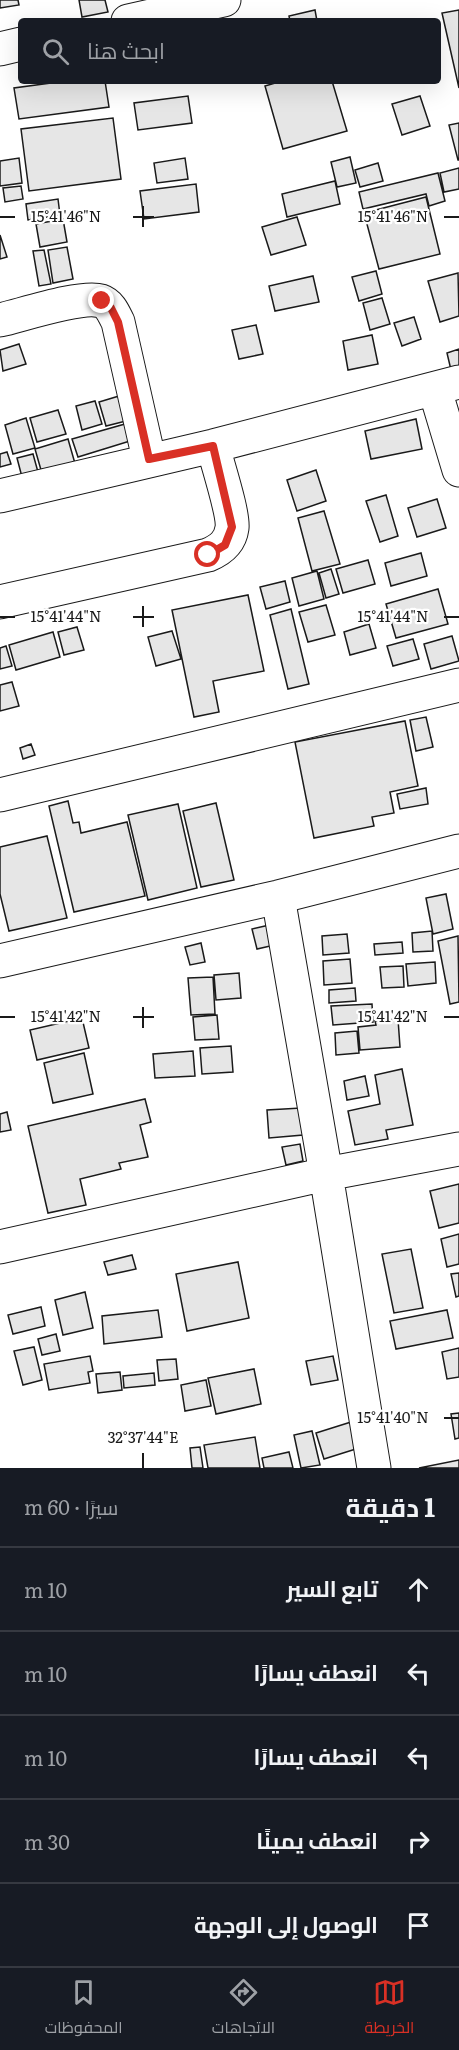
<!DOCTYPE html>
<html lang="ar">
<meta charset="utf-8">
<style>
:root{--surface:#171b24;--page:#20242c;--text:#f1f3f6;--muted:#9ea1a6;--line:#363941;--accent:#d93025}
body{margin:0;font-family:Literata,Cairo,serif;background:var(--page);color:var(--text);direction:rtl}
.stop{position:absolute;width:18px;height:18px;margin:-14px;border:4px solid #d93025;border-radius:50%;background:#fff}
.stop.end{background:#d93025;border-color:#fff;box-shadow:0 2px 6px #0008}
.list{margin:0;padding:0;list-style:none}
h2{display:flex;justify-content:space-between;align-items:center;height:78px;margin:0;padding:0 24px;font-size:26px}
h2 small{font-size:20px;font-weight:400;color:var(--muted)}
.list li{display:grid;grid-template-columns:39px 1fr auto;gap:18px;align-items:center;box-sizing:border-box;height:84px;padding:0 24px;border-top:2px solid var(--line)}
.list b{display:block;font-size:22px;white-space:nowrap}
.list em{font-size:20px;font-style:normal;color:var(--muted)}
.icon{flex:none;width:33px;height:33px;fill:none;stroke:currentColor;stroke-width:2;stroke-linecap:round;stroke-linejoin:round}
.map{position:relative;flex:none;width:459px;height:1468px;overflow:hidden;direction:ltr}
.search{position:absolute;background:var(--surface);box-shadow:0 6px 24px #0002;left:18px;right:18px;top:18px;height:66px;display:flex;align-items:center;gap:15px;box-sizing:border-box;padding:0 21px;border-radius:6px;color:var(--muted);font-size:22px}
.sheet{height:498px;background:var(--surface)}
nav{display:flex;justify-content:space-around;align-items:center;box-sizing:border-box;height:84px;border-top:2px solid var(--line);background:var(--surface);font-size:16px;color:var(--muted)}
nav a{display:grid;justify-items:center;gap:3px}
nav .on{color:var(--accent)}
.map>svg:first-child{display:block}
.building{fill:#e6e6e6;stroke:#1a1a1a;stroke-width:1.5}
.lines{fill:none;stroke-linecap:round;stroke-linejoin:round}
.street-casing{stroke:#1a1a1a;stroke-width:35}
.street{stroke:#fff;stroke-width:33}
.route{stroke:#d93025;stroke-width:8}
.ticks{fill:none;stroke:#1a1a1a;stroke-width:2}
.ticks-label{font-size:15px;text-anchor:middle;fill:#1a1a1a;stroke:#fff;stroke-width:4.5;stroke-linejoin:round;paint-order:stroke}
</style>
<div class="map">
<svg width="459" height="1468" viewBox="0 0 459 1468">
<rect width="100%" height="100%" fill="#fff"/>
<!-- building -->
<path class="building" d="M0,0H18L19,5L0,8Z
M79,0H105L108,12L82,17Z
M315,10L317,21H290L289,16Z
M459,10V88L442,13Z
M66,81H105L109,107L19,119L14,88Z
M282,81H332L347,131L283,149L265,86Z
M188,96L192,123L138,130L134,103Z
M420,96L430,126L402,135L392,104Z
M113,118L121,179L29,191L21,129Z
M459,123V160H458L449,125Z
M350,157L356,183L337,187L331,162Z
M19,158L22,183L0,186V161Z
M185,158L188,179L157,183L154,163Z
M378,163L383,181L360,187L355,170Z
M459,168V189L444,192L440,173Z
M438,173L445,201L429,206L426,194L363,209L359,192Z
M335,181L340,204L287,217L282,194Z
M196,184L199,212L144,219L140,191Z
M21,186L23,199L5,202L3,188Z
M426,197L440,254L379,269L364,213Z
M58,199L60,215L28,220L26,204Z
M297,217L306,245L271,255L262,227Z
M63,219L67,242L40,247L36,224Z
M0,235L7,257L0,259Z
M67,247L73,279L53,283L48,250Z
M44,250L51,284L39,286L33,251Z
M376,271L382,294L359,301L352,277Z
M458,273L459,316L440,322L428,281Z
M313,276L319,302L275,311L269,286Z
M382,298L390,324L370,330L363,303Z
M414,317L421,339L402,346L394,323Z
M256,325L263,354L239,359L232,330Z
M372,335L378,364L348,370L343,341Z
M19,344L26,364L3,371L0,350Z
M459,349V368L451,370L447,353Z
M119,396L126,421L106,426L99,402Z
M95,401L102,424L82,430L76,406Z
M58,410L66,434L37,442L30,418Z
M26,418L35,448L13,454L5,425Z
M416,419L422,449L371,459L365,431Z
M125,424L130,441L78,457L72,439Z
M68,439L76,467L43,477L35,449Z
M7,452L11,464L0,467V454Z
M33,454L38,472L22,477L17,458Z
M316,470L326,501L297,511L287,480Z
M386,495L398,536L380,542L366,501Z
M437,499L446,528L417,537L408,508Z
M324,511L340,564L312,571L298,518Z
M421,553L427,576L391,586L385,563Z
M368,560L375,584L343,593L336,569Z
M331,569L339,594L326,598L319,573Z
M317,571L324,599L299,606L292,578Z
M285,581L290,602L266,609L260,587Z
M438,589L448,624L396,638L386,604Z
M248,595L264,671L213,681L219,712L194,717L172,610Z
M326,605L335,635L308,642L299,612Z
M291,609L309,684L288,689L270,615Z
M369,624L376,648L350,655L344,632Z
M77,627L84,650L64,655L58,632Z
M172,631L181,659L156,666L148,637Z
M53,632L60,657L16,670L9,645Z
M452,636L459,661L431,669L424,644Z
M413,639L419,659L393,666L387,646Z
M6,646L12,666L0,669V648Z
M12,682L19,706L0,711V685Z
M426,717L433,747L416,751L410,720Z
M405,721L418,786L390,792L394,813L372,817L374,826L314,838L295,742Z
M31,744L35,755L23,759L20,748Z
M426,788L428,804L400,809L397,794Z
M68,801L73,823L79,822L81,833L127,822L145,896L74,912L49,806Z
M216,803L234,880L201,887L183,811Z
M178,804L197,888L148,900L128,815Z
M47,836L67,918L9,931L0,894V847Z
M446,894L453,929L433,934L426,898Z
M274,924L279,944L257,949L252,929Z
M432,931L433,951L413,952L412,933Z
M347,934L349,953L323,955L322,936Z
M458,936L459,1002L450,1004L438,941Z
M402,942L403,953L375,955L374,944Z
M201,943L205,962L190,965L185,947Z
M350,959L352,983L324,985L323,961Z
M435,962L436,983L408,986L406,964Z
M403,966L404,987L382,988L380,967Z
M239,973L241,998L216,1000L214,975Z
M213,977L215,1014L191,1015L188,978Z
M355,988L356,1001L329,1003V990Z
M372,1004L373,1022L333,1025L331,1006Z
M217,1015L219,1039L195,1040L193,1017Z
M82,1018L89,1048L37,1060L30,1030Z
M398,1019L400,1047L360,1050L358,1027L376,1025L375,1021Z
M357,1031L359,1053L336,1055L335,1033Z
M231,1046L233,1072L202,1074L200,1048Z
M193,1051L195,1076L155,1078L153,1054Z
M84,1053L93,1094L53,1103L44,1063Z
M402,1069L413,1125L386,1130L388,1139L355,1145L348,1111L380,1104L375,1075Z
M365,1076L369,1096L347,1100L344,1081Z
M145,1099L151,1122L140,1125L148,1157L119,1163L121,1169L80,1179L86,1205L48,1213L28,1126Z
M301,1108L303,1135L269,1138L267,1110Z
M7,1112L11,1130L0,1132V1114Z
M300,1144L303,1161L286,1165L282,1147Z
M459,1184V1223L439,1228L430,1191Z
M459,1234V1264L447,1267L441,1239Z
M411,1249L423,1308L394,1313L382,1254Z
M132,1255L136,1269L108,1275L104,1262Z
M238,1262L249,1318L187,1331L176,1274Z
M459,1273V1296L456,1297L451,1274Z
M85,1292L93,1328L63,1335L55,1300Z
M41,1307L45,1326L13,1334L8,1315Z
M158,1310L162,1337L104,1344L102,1316Z
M447,1310L453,1338L396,1349L390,1321Z
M56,1334L60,1351L42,1355L38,1339Z
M34,1347L42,1380L23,1385L14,1351Z
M459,1348V1377L447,1379L442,1352Z
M90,1356L93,1371L88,1372L90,1383L49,1390L44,1364Z
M333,1356L338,1380L311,1385L306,1361Z
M176,1359L178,1379L159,1381L157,1360Z
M254,1369L261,1404L216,1414L208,1378Z
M120,1372L122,1390L98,1393L96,1374Z
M154,1373L155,1385L124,1388L123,1376Z
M206,1380L211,1406L185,1411L181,1385Z
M459,1413V1438L455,1439L451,1414Z
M351,1422L359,1448L324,1459L316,1433Z
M312,1431L320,1465L301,1468L294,1435Z
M255,1437L260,1468H208L204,1445Z
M200,1447L203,1468H192L190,1448Z
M289,1452L293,1468H264L262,1458Z
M459,1460V1468H419Z"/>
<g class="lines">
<!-- street casing -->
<g class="street-casing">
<path id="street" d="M128,21L224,0
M0,49L21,44
M0,320C22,315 82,295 101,301C110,304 114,314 118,322L149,459
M435,390L459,470
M0,496L213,446L459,382
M0,602L208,555C220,550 230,543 232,528C234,514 217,463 213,446
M0,795L459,685
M278,897L326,1174L374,1468
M0,961L278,897L459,851
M0,1247L326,1174L459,1149"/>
</g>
<!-- street -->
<use href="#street" class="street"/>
</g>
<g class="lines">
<!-- route -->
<path class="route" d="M102,301L111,308L118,322L149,459L213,446L232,527L225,545L208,555"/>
</g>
<!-- ticks -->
<path class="ticks" d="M143,206V227M0,217H15M133,217H154M444,217H459M143,606V627M0,617H15M133,617H154M444,617H459M143,1007V1028M0,1017H15M133,1017H154M444,1017H459M444,1418H459M143,1453V1468"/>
<g class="ticks-label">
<text x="66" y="222">15°41'46"N</text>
<text x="393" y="222">15°41'46"N</text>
<text x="66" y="622">15°41'44"N</text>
<text x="393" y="622">15°41'44"N</text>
<text x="66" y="1022">15°41'42"N</text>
<text x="393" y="1022">15°41'42"N</text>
<text x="393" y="1423">15°41'40"N</text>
<text x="143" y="1443">32°37'44"E</text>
</g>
</svg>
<div class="stop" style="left:208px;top:555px"></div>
<div class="stop end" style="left:102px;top:301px"></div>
<div class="search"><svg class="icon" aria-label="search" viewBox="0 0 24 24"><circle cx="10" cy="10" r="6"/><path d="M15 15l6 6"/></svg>ابحث هنا</div>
</div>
<section class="sheet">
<h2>1 دقيقة<small>سيرًا · 60 m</small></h2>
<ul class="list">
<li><svg class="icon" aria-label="ahead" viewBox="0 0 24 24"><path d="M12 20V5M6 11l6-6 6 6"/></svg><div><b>تابع السير</b></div><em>10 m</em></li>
<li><svg class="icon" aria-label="left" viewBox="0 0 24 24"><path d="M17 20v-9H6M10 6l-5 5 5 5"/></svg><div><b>انعطف يسارًا</b></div><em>10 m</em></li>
<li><svg class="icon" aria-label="left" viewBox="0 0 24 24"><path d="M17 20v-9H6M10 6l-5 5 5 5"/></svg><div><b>انعطف يسارًا</b></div><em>10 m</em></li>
<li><svg class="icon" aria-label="right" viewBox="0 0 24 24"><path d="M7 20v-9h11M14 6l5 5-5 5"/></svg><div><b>انعطف يمينًا</b></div><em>30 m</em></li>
<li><svg class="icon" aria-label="arrive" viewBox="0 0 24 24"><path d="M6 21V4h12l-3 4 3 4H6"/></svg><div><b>الوصول إلى الوجهة</b></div></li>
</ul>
</section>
<nav>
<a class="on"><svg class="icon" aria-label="map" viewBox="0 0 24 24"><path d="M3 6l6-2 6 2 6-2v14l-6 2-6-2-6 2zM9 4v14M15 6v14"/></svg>الخريطة</a>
<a><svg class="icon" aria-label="directions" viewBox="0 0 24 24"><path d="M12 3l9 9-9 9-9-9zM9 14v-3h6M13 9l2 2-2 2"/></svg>الاتجاهات</a>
<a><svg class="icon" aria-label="saved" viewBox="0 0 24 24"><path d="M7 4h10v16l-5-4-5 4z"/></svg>المحفوظات</a>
</nav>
